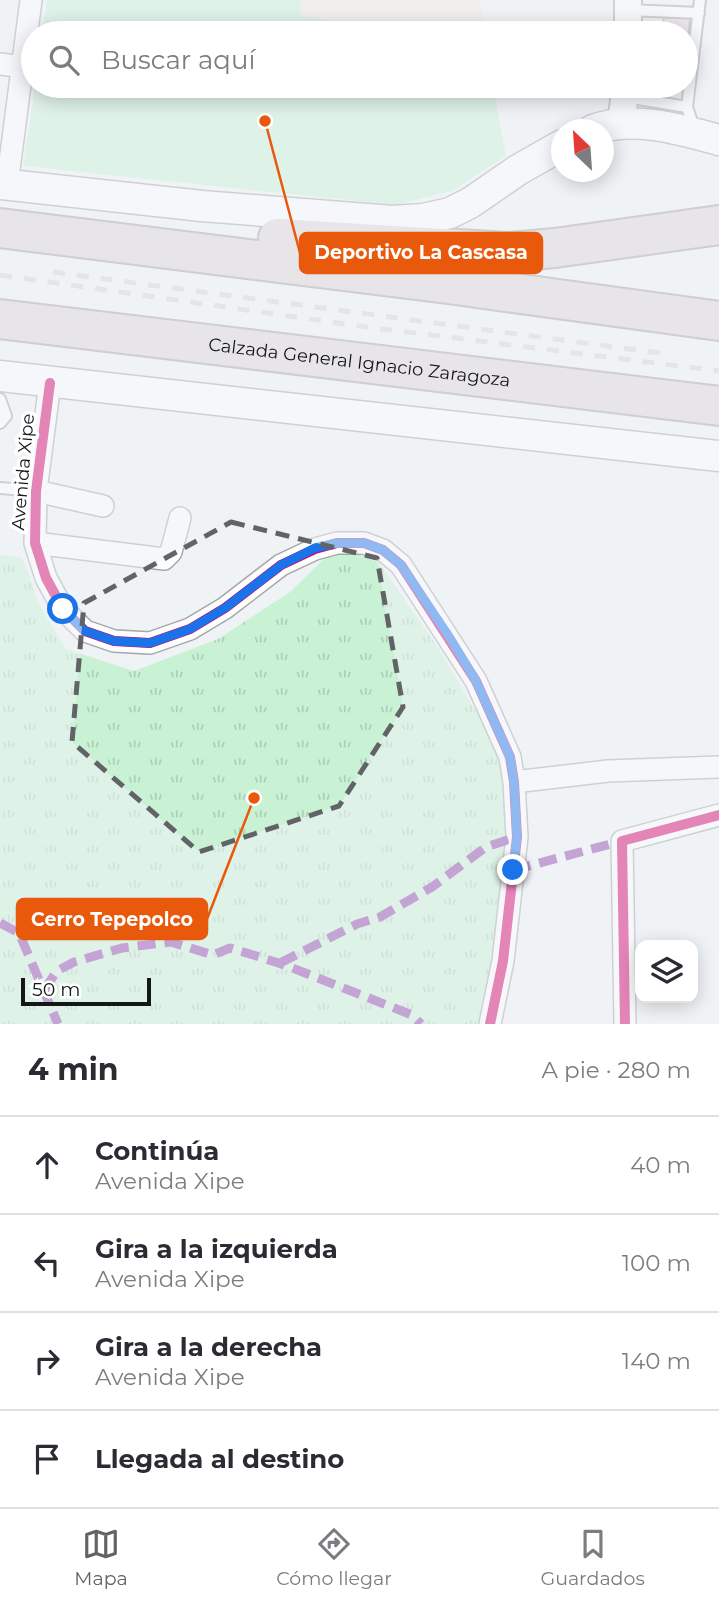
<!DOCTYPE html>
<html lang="es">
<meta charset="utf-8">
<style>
:root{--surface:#fff;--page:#f7f7f7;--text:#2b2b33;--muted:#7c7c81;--line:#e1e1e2;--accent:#626366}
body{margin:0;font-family:Montserrat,sans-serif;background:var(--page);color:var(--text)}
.controls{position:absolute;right:21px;bottom:21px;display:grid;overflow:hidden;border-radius:14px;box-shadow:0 4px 18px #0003}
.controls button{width:63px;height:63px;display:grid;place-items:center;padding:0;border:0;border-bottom:2px solid var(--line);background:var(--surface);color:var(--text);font:35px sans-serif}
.compass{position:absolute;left:551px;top:119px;width:63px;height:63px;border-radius:50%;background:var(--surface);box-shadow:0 4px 18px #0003;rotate:335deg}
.scale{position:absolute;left:21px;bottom:18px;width:130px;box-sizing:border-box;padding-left:7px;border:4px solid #151618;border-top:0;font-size:19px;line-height:24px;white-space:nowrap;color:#151618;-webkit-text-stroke:5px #fff;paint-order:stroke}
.stop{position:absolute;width:21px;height:21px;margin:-16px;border:5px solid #1a73e8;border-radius:50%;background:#fff}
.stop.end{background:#1a73e8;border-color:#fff;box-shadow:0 2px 7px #0008}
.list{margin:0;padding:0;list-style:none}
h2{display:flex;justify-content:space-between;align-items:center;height:91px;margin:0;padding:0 28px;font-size:30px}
h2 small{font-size:23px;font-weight:400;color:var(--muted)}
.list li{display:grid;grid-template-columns:46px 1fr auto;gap:21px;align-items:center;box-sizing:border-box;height:98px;padding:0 28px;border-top:2px solid var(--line)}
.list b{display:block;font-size:26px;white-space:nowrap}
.list p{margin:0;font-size:23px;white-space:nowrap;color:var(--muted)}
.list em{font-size:23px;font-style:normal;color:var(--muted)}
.icon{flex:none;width:38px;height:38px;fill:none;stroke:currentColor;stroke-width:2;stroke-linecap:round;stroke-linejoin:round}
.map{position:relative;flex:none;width:719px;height:1024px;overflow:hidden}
.search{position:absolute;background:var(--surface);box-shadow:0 4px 18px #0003;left:21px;right:21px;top:21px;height:77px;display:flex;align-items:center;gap:18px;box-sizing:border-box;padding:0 24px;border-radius:38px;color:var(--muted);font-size:26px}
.sheet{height:483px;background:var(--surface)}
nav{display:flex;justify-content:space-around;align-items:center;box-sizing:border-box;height:98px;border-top:2px solid var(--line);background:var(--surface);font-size:19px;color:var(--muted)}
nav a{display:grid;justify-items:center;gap:4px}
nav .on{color:var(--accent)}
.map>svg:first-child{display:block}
.education{fill:#f2ebe2}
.grass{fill:url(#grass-tufts)}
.green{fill:#c9f2d5}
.building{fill:#e7dadf;stroke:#b2b2b3;stroke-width:2}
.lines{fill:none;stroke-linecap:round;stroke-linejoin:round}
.service-casing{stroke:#a5a7a8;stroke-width:14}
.minor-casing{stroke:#a5a7a8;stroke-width:24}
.tertiary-casing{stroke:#a5a7a8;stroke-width:30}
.secondary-casing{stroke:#a5a7a8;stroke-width:33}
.motorway-casing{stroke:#aaa2a6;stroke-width:42}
.service{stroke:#fdfdfe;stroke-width:10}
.minor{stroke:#fdfdfe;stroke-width:21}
.tertiary{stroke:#fdfdfe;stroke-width:26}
.secondary{stroke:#fdfdfe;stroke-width:30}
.motorway{stroke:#ddd4d8;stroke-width:38}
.rail{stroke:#d3d4d5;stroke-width:5;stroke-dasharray:12 12;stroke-linecap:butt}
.quiet{stroke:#8e44ad;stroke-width:9;stroke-dasharray:18 9;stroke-linecap:butt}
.cycleway-casing{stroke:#fff;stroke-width:15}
.cycleway{stroke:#d6006c;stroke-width:10}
.route{stroke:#1a73e8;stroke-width:9}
.marked{fill:none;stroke:#626366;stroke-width:5;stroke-dasharray:14 9;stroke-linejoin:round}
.labels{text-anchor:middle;stroke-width:7;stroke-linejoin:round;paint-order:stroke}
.street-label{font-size:18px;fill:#151618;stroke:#fff}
.leader{fill:none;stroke:#e8590c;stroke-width:2.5}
.callout-dot{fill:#e8590c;stroke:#fff;stroke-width:2.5}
.callout{fill:#e8590c;stroke:#e8590c;stroke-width:2.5}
.callout-label{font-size:19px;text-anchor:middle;font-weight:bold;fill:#fff}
</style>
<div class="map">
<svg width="719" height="1024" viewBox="0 0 719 1024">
<defs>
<pattern id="grass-tufts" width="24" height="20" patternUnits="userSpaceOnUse" patternTransform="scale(1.75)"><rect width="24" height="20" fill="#c9f2d5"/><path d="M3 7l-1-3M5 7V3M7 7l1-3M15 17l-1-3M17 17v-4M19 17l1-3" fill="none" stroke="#accfb6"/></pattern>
</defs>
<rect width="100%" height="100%" fill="#f0f3f6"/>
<!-- education -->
<path class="education" d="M301,0H480L484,33H347L348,25L300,15Z"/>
<!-- grass -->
<path class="grass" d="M353,552L379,563L437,646L504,759L512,836L498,959L482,1024H0V555L21,557L28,571L38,603L66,649L134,671L218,639L290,592L327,556Z"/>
<!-- green -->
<path class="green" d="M47,0H301L300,15L349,24L347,33H42Z
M35,86H493L506,156L452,191L395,205L23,166Z"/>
<!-- building -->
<path class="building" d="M664,15L690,18L686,61V33H662Z
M656,86H683V91L656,88Z"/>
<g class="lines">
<!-- service casing -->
<g class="service-casing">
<path id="service" d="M628,10L699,13
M626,97L687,107
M694,128L687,107L700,0
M0,399L6,416L0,423
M0,488L36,491"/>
</g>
<!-- minor casing -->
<g class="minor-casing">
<path id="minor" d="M0,64L23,67
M7,185L31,0
M50,383L36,491L35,543L46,578L63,609L85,631L114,641L150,643L190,629L225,608L281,565L315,549L337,543H364L383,550L401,565L476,681L510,757L514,782L517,837L503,961L490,1024
M36,491L103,506
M35,543L164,559L171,552L180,518
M514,782L608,771L719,767
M625,1024L622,841L719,815"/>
</g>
<!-- tertiary casing -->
<g class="tertiary-casing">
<path id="tertiary" d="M628,33V0
M621,123L626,86"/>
</g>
<!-- secondary casing -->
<g class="secondary-casing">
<path id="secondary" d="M593,130C633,115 680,129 719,140
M0,184L202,206L392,221L423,219L450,213L470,203L518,170L562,145
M0,376L719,456"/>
</g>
<!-- motorway casing -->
<g class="motorway-casing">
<g id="motorway">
<path d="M0,228L448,284L719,321"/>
<path d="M278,238L508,252L555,248L719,225"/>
<path id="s1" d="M0,319L719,406"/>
</g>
</g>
<!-- service -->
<use href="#service" class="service"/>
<!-- minor -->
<use href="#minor" class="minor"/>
<!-- tertiary -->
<use href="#tertiary" class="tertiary"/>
<!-- secondary -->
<use href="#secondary" class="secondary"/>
<!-- motorway -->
<use href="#motorway" class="motorway"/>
<!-- rail -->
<path class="rail" d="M53,272L667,354
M0,275L359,326L719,371"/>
<!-- quiet -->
<path class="quiet" d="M513,870L622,841
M0,923L19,933L58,1024
M280,963L357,924L380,917L432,887L486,847L517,837
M44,990L57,971L74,962L122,948L171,942L213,955L230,948L250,954L285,965L412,1015L421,1024"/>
<!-- cycleway casing -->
<g class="cycleway-casing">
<path id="cycleway" d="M50,383L36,491L35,543L46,578L63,609L85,631L114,641L150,643L190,629L225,608L281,565L315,549L337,543H364L383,550L401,565L476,681L510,757L514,782L517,837L503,961L490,1024
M625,1024L622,841L719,815"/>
</g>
<!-- cycleway -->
<use href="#cycleway" class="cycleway"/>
</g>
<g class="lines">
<!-- route -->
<path class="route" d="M63,609L85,631L114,641L150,643L190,629L225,608L281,565L315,548L337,543H364L383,550L401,565L450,638L476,681L510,757L514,782L517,837L513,870"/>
</g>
<!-- marked area -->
<path d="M0 0H719V1024H0ZM231,522L377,558L403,707L339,806L199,852L72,742L84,603Z" fill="#f0f3f6" fill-opacity=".55" fill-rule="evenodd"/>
<path class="marked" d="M231,522L377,558L403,707L339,806L199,852L72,742L84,603Z"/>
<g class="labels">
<!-- street labels -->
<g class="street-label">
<text dy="6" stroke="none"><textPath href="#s1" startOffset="362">Calzada General Ignacio Zaragoza</textPath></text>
<text transform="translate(23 472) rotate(-85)" y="6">Avenida Xipe</text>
</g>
</g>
<!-- callouts -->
<path class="leader" d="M265 121L300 253M254 798L207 919"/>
<g class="callout-dot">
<circle cx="265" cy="121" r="7"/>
<circle cx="254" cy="798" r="7"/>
</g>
<g class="callout">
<rect x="300" y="233" width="242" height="40" rx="7"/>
<rect x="17" y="899" width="190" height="40" rx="7"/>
</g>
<g class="callout-label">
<text x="421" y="259">Deportivo La Cascasa</text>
<text x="112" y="926">Cerro Tepepolco</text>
</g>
</svg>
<div class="controls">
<button><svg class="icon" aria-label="layers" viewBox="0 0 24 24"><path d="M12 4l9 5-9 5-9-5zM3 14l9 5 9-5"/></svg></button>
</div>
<svg class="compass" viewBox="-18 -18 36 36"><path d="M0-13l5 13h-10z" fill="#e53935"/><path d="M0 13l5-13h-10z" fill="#7c7c81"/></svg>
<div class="scale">50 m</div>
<div class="stop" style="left:63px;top:609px"></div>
<div class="stop end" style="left:513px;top:870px"></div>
<div class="search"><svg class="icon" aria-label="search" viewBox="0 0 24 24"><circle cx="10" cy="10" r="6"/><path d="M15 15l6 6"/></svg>Buscar aquí</div>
</div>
<section class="sheet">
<h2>4 min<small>A pie · 280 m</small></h2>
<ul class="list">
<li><svg class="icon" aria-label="ahead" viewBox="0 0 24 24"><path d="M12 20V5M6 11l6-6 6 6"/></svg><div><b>Continúa</b><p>Avenida Xipe</p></div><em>40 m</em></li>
<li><svg class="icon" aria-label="left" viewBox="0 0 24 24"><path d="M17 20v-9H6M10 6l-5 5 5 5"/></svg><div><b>Gira a la izquierda</b><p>Avenida Xipe</p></div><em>100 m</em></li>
<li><svg class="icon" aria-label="right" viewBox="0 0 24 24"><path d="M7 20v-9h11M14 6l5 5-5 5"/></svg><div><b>Gira a la derecha</b><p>Avenida Xipe</p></div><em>140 m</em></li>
<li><svg class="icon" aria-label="arrive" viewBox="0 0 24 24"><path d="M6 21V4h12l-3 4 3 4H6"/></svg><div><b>Llegada al destino</b></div></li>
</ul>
</section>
<nav>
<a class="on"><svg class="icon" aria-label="map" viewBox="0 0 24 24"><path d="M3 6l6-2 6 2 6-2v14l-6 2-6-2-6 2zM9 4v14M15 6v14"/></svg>Mapa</a>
<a><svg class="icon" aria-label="directions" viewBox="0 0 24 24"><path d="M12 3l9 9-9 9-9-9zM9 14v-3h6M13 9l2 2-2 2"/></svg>Cómo llegar</a>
<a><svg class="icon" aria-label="saved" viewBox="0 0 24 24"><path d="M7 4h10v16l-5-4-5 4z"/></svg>Guardados</a>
</nav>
